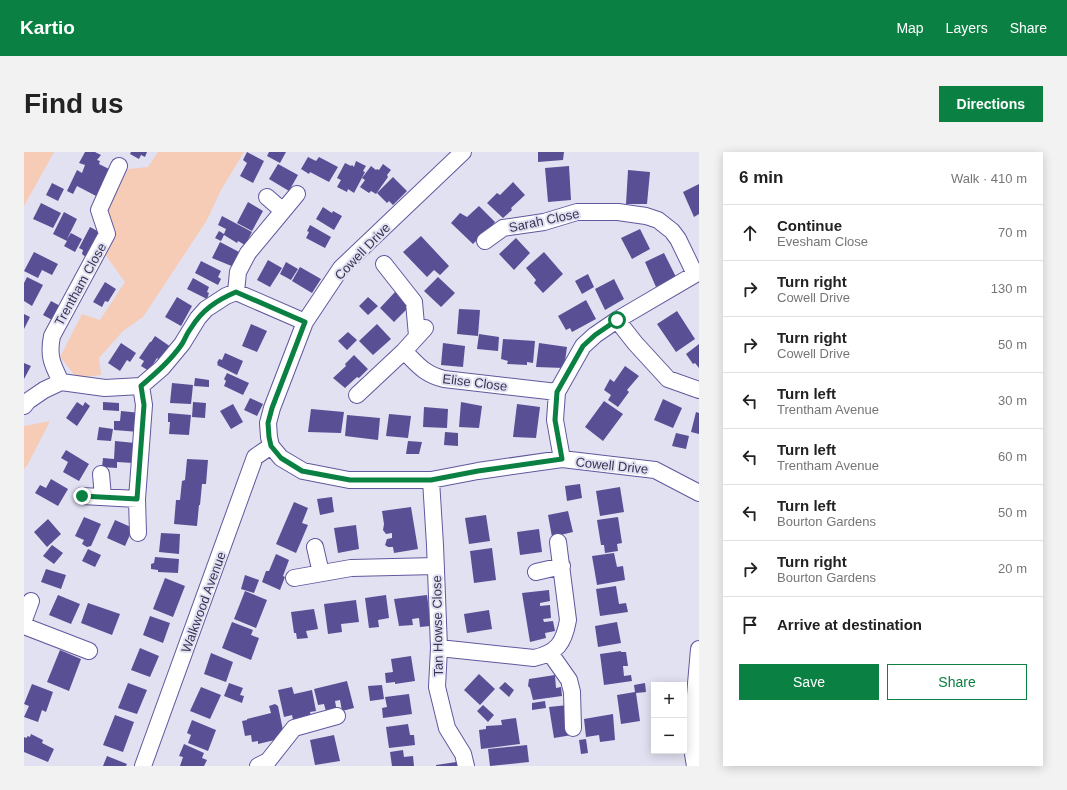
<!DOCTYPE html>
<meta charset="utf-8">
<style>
:root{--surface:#fff;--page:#f2f2f2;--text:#222;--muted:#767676;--line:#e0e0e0;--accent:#0b8043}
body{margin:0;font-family:Helvetica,sans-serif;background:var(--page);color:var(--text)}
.controls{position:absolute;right:12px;bottom:12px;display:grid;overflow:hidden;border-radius:0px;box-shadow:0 2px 10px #0003}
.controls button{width:36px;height:36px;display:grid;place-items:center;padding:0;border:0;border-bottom:1px solid var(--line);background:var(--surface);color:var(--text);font:20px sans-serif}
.stop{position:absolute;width:12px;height:12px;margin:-9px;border:3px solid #0b8043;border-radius:50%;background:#fff}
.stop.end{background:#0b8043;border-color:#fff;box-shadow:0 1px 4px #0008}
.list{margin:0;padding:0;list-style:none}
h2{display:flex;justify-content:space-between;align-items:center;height:52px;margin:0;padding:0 16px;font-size:17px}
h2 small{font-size:13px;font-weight:400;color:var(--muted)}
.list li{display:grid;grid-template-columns:26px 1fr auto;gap:12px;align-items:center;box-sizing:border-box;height:56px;padding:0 16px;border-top:1px solid var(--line)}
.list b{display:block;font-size:15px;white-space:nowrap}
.list p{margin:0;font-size:13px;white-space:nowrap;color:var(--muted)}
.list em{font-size:13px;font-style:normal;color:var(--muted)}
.actions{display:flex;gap:8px;padding:12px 16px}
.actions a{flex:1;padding:9px 0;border:1px solid var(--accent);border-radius:0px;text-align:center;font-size:14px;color:var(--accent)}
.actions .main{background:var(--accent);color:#fff}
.icon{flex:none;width:22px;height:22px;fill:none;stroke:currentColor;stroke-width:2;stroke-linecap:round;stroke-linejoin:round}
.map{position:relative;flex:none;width:675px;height:614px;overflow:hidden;border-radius:0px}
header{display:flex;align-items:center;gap:24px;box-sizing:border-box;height:56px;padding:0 20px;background:var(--accent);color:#fff}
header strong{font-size:19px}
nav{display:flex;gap:22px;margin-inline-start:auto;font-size:14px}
.intro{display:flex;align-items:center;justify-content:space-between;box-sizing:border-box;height:96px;padding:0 24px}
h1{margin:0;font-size:28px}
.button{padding:10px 18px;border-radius:0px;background:var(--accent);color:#fff;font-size:14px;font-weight:700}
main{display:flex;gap:24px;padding:0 24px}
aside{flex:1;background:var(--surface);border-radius:0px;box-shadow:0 2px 10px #0003}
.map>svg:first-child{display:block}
.green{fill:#f6ccb7}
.building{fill:#584f95}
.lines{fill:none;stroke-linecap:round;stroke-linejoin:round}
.street-casing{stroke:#60589e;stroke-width:18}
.street{stroke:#fff;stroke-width:16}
.route{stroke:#0b8043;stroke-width:5}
.labels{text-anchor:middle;stroke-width:4;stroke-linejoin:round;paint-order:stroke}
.street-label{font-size:13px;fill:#373454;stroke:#e2e1f2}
</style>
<header>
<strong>Kartio</strong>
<nav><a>Map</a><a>Layers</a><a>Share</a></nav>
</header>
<div class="intro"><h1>Find us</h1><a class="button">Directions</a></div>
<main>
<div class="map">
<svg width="675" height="614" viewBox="0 0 675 614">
<rect width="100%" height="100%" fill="#e2e1f2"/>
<!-- green -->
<path class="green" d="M0,0H30L0,54Z
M134,0H220L197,38L183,68L119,165L99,179L75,206L77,223L53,226L36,205L58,162L76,168L101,130L80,101L90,76L82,61L104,17L124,15Z
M26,269L4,312L0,317V274Z"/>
<!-- building -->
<path class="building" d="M61,0H71L77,3L73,8L76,9L75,12L85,17L78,31L80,32L74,45L53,34L49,42L43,39L53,18L58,21L61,13L55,11Z
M107,0H123L121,5L117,3L115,7L106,2Z
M223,0L240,9L229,31L216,24L223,11L219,8Z
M245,0H262L256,11L243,4Z
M514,0H540L539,8L514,10Z
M284,5L292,9L295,5L314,15L305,30L286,20L285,22L277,17Z
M332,9L342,14L339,19L341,20L330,41L324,37L323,40L313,35L317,28L313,26L321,11L327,14L328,13L330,15Z
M254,12L274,23L265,39L245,27Z
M359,12L367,18L363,23L364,25L352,42L347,39L345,41L336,35L341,28L338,26L347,14L352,18L353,17L355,18Z
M545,14L547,48L524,50L521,16Z
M604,18L626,20L623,52H602Z
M369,25L383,39L369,53L365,49L363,51L353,41Z
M489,30L501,43L487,56L488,58L479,66L463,51L473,41L476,43Z
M28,31L40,37L34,49L22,43Z
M675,32V62L670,65L659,40Z
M224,50L239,59L228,79L213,71Z
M17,51L37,61L29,76L9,67Z
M455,54L471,70L455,90L453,88L449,92L427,71L436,61L443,65Z
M299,55L308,61L309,59L318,64L310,78L292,67Z
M40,60L53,67L43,87L47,81L58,87L51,100L40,94L43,89L29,82Z
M198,64L228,80L221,93L214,89L213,91L200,83L197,89L191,86L195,79L200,82L202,77L194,73Z
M286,73L307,85L301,96L282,86L285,80L283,79Z
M66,75L79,82L63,106L58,102L59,98L55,96Z
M616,77L626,97L608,107L597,86Z
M397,84L425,114L416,123L410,118L403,125L379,100Z
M492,86L506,101L490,118L475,102Z
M196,90L217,101L210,115L188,106Z
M10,100L34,112L28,123L18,118L14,126L0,119Z
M520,100L539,122L519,141L510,131L512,128L502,116Z
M640,101L652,125L632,135L621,110Z
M244,108L258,116L246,135L233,128Z
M177,109L197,119L194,125L197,127L194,133L171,121Z
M262,110L274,117L267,128L256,122Z
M276,115L297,127L288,141L268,129Z
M564,122L570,135L558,142L551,129Z
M3,125L19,133L8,154L0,149V131Z
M414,125L431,141L417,155L400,139Z
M169,126L185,135L183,140L185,141L183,147L163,137Z
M590,127L600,147L581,158L571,137Z
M81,130L92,137L84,150L81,149L78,155L69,150Z
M372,139L386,154L370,170L356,156Z
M153,145L168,154L157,174L141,165Z
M344,145L354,154L344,163L335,154Z
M562,148L572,167L548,180L546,176L542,178L534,164Z
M27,149L40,156L32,170L19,163Z
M435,157L456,158L454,184L433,182Z
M653,159L671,187L652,200L633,172Z
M0,162L6,165L0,177Z
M227,172L243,179L233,200L218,194Z
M353,172L367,187L349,203L335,189Z
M324,180L333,188L323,198L314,189Z
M455,182L475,185L474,199L453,197Z
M131,184L147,195L137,209L133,206L125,219L117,214L120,209L115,206L126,190H127Z
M479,187L511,189L509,211L503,210V213L483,212L484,209L477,207Z
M97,191L112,201L106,210L103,208L96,219L84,211Z
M419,191L441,194L439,215L417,213Z
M515,191L543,195L540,216L512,215Z
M675,192V216L671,211L669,212L662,202Z
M201,201L219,209L213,223L193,213L194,212L193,211L195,207L198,208Z
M330,203L344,217L335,226L333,225L321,236L309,226L322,214L321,212Z
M0,211L7,214L0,227Z
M601,214L615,224L603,238L605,240L594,255L584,248L587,243L580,238L586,227L590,230Z
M203,221L225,231L219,243L200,234L202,229L200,227Z
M171,226L185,228V235L170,234Z
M148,231L169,233L167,252L146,251Z
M226,246L239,252L233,264L220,258Z
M639,247L658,256L649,276L630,268Z
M580,249L599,262L579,289L561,275Z
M53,250L59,254L61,250L66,254L53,274L42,266Z
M79,250L95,251V259L79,258Z
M169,250L182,251L181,266L168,265Z
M437,250L458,254L455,276L435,275Z
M209,252L219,270L207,277L196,259Z
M493,252L516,255L512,286L489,285Z
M400,255L424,257L423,276L399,275Z
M287,257L320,260L317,281L284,280Z
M97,259L117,261L115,280L90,278V269H96Z
M672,260L675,261V282L667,280Z
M144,261L167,263L165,283L145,282L146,270H144Z
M365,262L387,264L384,286L362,284Z
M323,263L356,266L354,288L321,284Z
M75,275L89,277L87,289L73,288Z
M421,280L434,281V294L420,293Z
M652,281L665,284L662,297L648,294Z
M91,289L111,291L109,311L93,310V316L78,315L79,306L90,307Z
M384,289L398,290L395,302H382Z
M42,298L65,312L55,329L39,320L44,310L37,306Z
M163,307L184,308L182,332H178L176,353H175L173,374L150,372L152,348H156L158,329L161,328Z
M27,327L44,337L34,354L11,341L16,333L22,336Z
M556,332L558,346L543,349L541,334Z
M596,335L600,360L576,364L572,339Z
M308,345L310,360L296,363L293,347Z
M270,350L284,356L278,371L284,373L272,401L252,392Z
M387,355L394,397L370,401L369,395H364L361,393L363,387L368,386V381L362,382L359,378L360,372L358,359Z
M544,359L549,380L528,385L524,363Z
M462,363L466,389L445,392L441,366Z
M60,365L77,372L67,394L63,395L58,392L60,388L51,384Z
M594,365L598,391L593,392L594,399L581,401L580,393H577L573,368Z
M24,367L37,382L23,395L10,380Z
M91,368L109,376L101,394L83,386Z
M332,373L335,397L314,401L310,376Z
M515,377L518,400L496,403L493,380Z
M137,381L156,382L155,402L135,400Z
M28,393L39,401L30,412L19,404Z
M468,396L472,428L450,431L446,399Z
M64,397L77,403L71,415L58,409Z
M590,401L593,415L599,414L601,428L573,433L568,404Z
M252,402L265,408L259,424L261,425L256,438L238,430L242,419H245Z
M131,405L155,407L154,421L134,420V418L127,417V412L130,411Z
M22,417L42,423L37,437L17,430Z
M221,423L235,428L230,441L217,437Z
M141,426L161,434L149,465L129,457Z
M592,434L595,452L602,451L604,460L576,464L572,437Z
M525,438L526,449L516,451V454L526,453L527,466L519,467L520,470L529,469L531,479L521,481L522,486L506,490L498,441Z
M221,439L243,448L232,476L210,467Z
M34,443L56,452L47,472L25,463Z
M362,443L365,466L354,468L355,475L345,476L341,446Z
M403,443L406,465L405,466L406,474L396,475L395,466L388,467L389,473L375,474L370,447Z
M332,448L335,470L317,472L318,480L304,482L300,452Z
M64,451L96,462L88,483L57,471Z
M290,457L294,477L282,479L284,486L273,487L272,481H270L267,460Z
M465,458L468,477L443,481L440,462Z
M126,464L146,471L139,491L119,483Z
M208,470L229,478L227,483L235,486L227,508L198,496Z
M593,470L597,491L574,495L571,474Z
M116,496L135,504L126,525L107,518Z
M36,498L57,507L45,539L23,530Z
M597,499V500H602L604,514H599L600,524L607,523L608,529L580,533L576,502Z
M187,501L209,510L202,530L180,522Z
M387,504L391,529L371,532V530L362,531L361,521L369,520L367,507Z
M455,522L471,537L456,553L440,538Z
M531,523L532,536L537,535L538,544L509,548L506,536L504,534L505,527Z
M323,529L330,556L318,559L316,548L311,549L313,560L303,563L300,552L294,553L290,537Z
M481,530L490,538L485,545L475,536Z
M104,531L123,538L113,562L94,556Z
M205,531L219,536L216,543L220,544L218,551L200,544Z
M621,531L622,540L612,541L616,569L597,572L593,543L611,540L610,533Z
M8,532L29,540L22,560L18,558L14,570L0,565L5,554L0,552Z
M358,533L360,547L346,549L344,534Z
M177,535L197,543L186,567L166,559Z
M268,535L270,542L288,538L292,559L286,560L287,564L269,568L268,563L260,565L254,538Z
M385,542L388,562L359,566L358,556L363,555L361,545Z
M521,549L522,556L508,558V551Z
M251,552L254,554L260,583L255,587L234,592V589L228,590L227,583L221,584L218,569L223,568V567L247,561L245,554Z
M459,553L470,563L464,570L453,559Z
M544,553L548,583L530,586L525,555Z
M589,562L591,588L576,590L575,583L562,585L560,567Z
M91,563L110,570L99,600L79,593Z
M492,566L496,592L457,597L455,578L462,577V574L478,573L477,568Z
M168,568L192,578L184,599L164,591L167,583L163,581Z
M384,572L386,583H390L391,593L365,596L362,575Z
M7,582L19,588L18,591L30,597L24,610L0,600V585L2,586L4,584L6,585Z
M310,583L316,609L291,613L286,588Z
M562,587L564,601L557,602L555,588Z
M160,592L180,601L178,606L183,608L180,614H156L159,605L155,604Z
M503,593L505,610L466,614L464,597Z
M379,598L380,605L389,604L390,614H368L366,600Z
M83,604L103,612L102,614H79Z
M439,609L440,614H412V613Z"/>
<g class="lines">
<!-- street casing -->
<g class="street-casing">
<path id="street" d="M439,0L317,116L281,170L248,256L244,271L245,285L247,294L257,306L279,319L325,328H407L454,319L538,307L631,318L675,341
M243,45L259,59
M461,89L479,76L520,70L553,60H594L622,64L634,68L648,79L654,87L671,122
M360,112L390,150L393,184
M212,140L214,120L224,101L273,42
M593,168L611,191L644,227L675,238
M380,199C394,213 400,222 420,227L533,240
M37,230C28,212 24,204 28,184L83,82L75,58L95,14
M333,243L380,199L401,176
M0,254L4,249L20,238L37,230L81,236L117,234L138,216L158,192L174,166L182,157L202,144L212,140L281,170
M538,307L531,268L533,240L559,194L571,183L593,168L675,120
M77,322L79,345
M407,328L411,393L415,496L413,535L423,576L439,602L442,614
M58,344L113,347
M114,381L113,347L120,253L117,234
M291,395L297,421
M512,420L538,414
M270,426L327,416L412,414
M0,468L7,449
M0,474L65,499
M415,496L510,506C533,501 540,491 544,468L534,390
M526,501L545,528L548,540L549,576
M119,614L231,305L247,294
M234,614L244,609L270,576L313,564
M671,614L667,590L675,497"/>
</g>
<!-- street -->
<use href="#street" class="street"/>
</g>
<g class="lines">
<!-- route -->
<path class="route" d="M58,344L113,347L120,253L117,234C132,221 147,208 158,192C161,187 163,181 167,176C178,158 193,148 212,140L281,170L248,256L244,271L245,285L247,294L257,306L278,319L326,328H407L454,319L538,307L531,268L533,240L559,194L571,183L593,168"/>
</g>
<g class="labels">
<!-- street labels -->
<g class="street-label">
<text transform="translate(520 68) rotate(-12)" y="5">Sarah Close</text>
<text transform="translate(338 99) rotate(-46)" y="5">Cowell Drive</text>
<text transform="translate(56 132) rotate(-61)" y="5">Trentham Close</text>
<text transform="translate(451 230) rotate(7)" y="5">Elise Close</text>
<text transform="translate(588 313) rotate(6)" y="5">Cowell Drive</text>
<text transform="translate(179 450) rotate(-70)" y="5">Walkwood Avenue</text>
<text transform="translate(413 474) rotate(-91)" y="5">Tan Howse Close</text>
</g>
</g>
</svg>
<div class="controls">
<button>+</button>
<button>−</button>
</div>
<div class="stop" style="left:593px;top:168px"></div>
<div class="stop end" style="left:58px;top:344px"></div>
</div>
<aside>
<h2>6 min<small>Walk · 410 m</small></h2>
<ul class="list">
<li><svg class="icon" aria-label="ahead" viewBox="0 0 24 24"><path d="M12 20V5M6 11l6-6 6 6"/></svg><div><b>Continue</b><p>Evesham Close</p></div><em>70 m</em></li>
<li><svg class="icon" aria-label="right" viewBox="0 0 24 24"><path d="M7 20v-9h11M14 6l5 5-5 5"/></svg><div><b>Turn right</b><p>Cowell Drive</p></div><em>130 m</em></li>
<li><svg class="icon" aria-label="right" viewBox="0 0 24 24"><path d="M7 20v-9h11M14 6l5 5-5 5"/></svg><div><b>Turn right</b><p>Cowell Drive</p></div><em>50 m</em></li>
<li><svg class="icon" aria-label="left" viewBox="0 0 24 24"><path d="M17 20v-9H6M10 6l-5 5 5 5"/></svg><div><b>Turn left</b><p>Trentham Avenue</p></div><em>30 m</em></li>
<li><svg class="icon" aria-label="left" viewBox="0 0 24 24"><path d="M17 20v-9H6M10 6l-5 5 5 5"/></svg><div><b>Turn left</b><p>Trentham Avenue</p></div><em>60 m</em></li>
<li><svg class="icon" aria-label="left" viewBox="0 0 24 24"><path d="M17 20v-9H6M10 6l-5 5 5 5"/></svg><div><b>Turn left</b><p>Bourton Gardens</p></div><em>50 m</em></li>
<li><svg class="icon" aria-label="right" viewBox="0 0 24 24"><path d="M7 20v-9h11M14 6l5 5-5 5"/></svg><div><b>Turn right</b><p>Bourton Gardens</p></div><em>20 m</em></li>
<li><svg class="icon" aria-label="arrive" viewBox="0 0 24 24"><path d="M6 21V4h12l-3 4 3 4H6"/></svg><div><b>Arrive at destination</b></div></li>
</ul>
<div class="actions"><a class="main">Save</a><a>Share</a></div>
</aside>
</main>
